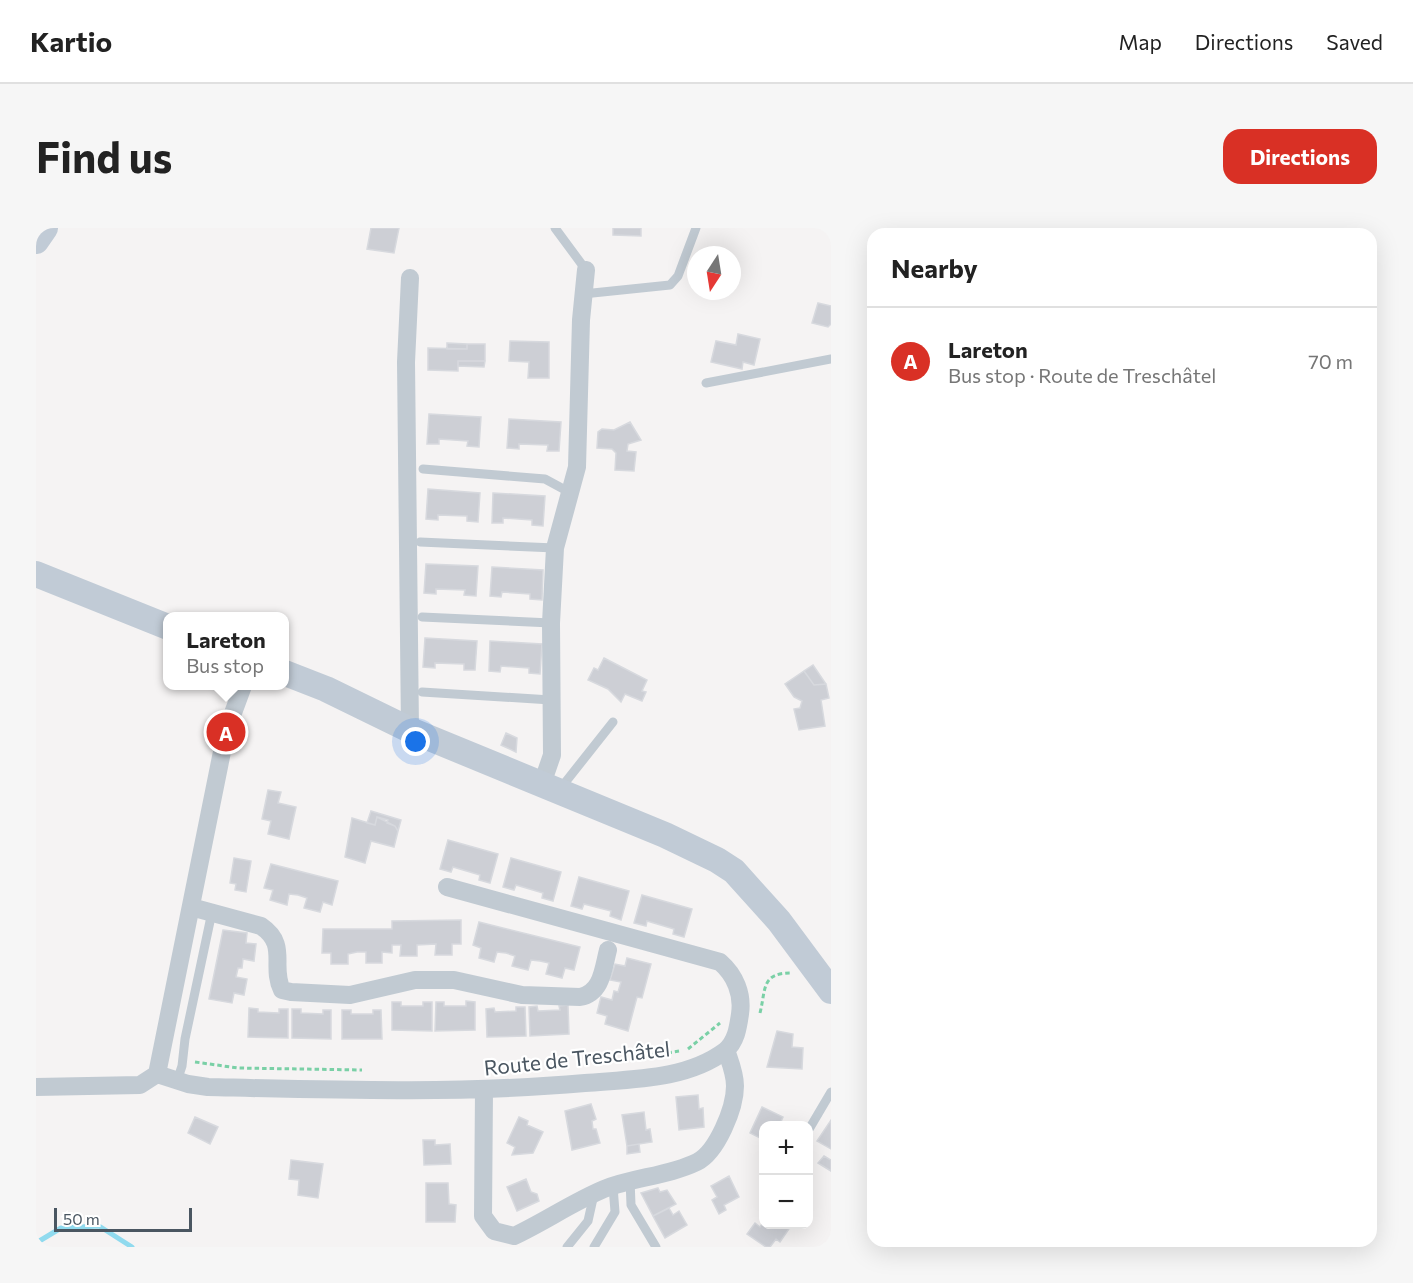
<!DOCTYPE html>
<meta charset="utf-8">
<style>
:root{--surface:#fff;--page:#f6f6f6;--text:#222;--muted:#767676;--line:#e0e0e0;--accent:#d93025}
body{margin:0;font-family:Commissioner,sans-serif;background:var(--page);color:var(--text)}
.controls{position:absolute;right:18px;bottom:18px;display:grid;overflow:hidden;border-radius:12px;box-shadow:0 6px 24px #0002}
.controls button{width:54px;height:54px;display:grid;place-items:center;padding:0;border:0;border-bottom:2px solid var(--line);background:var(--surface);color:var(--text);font:30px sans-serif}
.compass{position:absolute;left:651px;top:18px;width:54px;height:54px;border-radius:50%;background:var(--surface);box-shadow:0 6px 24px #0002;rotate:192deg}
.scale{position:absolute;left:18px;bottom:15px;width:138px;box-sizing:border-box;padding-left:6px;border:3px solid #4a5661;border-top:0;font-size:16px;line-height:21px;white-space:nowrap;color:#4a5661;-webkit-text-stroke:4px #fff;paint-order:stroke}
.you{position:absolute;left:380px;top:514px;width:21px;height:21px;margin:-15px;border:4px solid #fff;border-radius:50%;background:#1a73e8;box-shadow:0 0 0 9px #1a73e833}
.badge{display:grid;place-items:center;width:39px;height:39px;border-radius:50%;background:var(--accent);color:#fff;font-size:20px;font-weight:700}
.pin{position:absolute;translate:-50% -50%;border:3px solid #fff;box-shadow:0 2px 6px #0006}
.popup{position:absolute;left:127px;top:384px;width:126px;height:78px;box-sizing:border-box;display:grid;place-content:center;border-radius:12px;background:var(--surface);filter:drop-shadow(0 2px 4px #0005);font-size:20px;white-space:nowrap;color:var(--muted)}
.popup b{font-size:22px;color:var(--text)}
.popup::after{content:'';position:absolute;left:50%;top:100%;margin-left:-12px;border:12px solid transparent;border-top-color:var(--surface)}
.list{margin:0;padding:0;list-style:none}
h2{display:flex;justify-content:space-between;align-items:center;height:78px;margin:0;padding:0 24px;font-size:26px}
h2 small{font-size:20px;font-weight:400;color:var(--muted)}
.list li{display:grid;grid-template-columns:39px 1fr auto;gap:18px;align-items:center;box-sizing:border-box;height:108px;padding:0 24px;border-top:2px solid var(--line)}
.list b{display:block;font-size:22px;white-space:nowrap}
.list p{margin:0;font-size:20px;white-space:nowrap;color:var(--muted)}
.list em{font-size:20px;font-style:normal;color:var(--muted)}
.map{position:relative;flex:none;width:795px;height:1019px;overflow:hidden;border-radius:18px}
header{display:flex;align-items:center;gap:36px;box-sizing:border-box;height:84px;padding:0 30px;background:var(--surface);border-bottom:2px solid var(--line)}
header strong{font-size:28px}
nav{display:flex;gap:33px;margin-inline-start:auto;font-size:21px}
.intro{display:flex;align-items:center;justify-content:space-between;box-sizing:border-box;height:144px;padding:0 36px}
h1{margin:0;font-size:42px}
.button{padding:15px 27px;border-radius:18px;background:var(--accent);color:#fff;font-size:21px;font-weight:700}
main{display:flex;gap:36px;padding:0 36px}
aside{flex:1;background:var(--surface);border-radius:18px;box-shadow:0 6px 24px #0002}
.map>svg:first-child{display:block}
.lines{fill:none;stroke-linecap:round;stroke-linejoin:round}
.stream{stroke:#90daee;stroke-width:5}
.building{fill:#cdcfd5;stroke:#d7d9de;stroke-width:1.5}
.path{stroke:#7ad0a6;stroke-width:3;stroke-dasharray:4.5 3;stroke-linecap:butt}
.lane{stroke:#c1cad2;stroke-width:9}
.street{stroke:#c1cad2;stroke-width:18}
.secondary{stroke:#c1cbd6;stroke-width:26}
.labels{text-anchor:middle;stroke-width:4.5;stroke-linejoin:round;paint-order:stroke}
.street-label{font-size:21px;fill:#4a5661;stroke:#fff}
</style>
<header>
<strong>Kartio</strong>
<nav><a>Map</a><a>Directions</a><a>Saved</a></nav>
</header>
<div class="intro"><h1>Find us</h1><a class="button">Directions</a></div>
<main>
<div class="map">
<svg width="795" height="1019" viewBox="0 0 795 1019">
<rect width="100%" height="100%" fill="#f5f3f3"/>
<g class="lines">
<!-- stream -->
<path class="stream" d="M0,1015L25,1000L63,998L96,1019"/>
</g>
<!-- building -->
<path class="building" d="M335,0H363L358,25L331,21Z
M577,0H605V8L577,7Z
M782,75L795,78V96L792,99L776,95Z
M702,106L724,111L718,137L707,134L706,141L675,134L680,113L700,117Z
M474,113L513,114V150H492L493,134L473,133Z
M411,115L431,116V121H411Z
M431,116H449V133H422V143L392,142V120L431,121Z
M422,133H449L448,139L422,138Z
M393,186L445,189L443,219L431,218L432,213L403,211V216H391Z
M473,191L525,194L523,223H511L512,217L483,216V221L471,220Z
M594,194L605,212L592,216L591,223L600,224L598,243L579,242L580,225L576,221L561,220L562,204L566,201L578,202Z
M392,261L444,265L442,294L431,293V288L402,287V292L390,291Z
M457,265L509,268L507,298L496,297V292L467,290V295H456Z
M390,336L442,338L440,368L428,367L429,362L400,361V366L388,365Z
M456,339L507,342L506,372L494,371V366L466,364L465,369L454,368Z
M389,410L441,413L439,442H428V436L399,435V440L387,439Z
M454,413L506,416L504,446L493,445V440L465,438L464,444L453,443Z
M568,430L611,452L606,463L610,464L606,473L589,466L585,474L572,461L552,452L558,440L562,442Z
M777,437L790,456L778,457L768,443Z
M768,443L778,457L790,456L793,470L785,472L789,498L763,502L758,481L764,480L766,473L758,469L749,456Z
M470,505L481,510L480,524L465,517Z
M232,562L245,564L242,575L260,579L253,611L232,606L235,593L226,591Z
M335,583L365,592L362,603L359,598L351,595L352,592L341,589L339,597L331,595Z
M341,589L359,598L362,603L358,619L335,613L329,635L309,629L316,590L339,597Z
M412,612L462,626L454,655L443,652L444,647L417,639L415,644L404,641Z
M198,630L215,633L210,664L199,662L200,656L194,655Z
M475,630L525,644L517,673L506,670L507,665L480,657L478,662L467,659Z
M235,636L302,653L296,677L287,674L284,684L268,680L271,670L262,667L253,666L251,677L234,672L237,662L228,660Z
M543,649L593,663L585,692L574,688L575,683L548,676L546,681L535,678Z
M606,667L656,681L648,709L637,706L638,701L611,693L610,698L598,695Z
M425,692V716H416V727H399L400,716L381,717V728H364L365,717H356V725L346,724V735H330V724H321L312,726V736H295V725H286L287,701H356V693Z
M443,694L544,719L538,742L529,740L526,750L510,746L513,735L504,733L495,732L492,742L476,738L479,728L470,725L461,724L458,734L443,730L445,720L437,717Z
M187,702L211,705L210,715L220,716L218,733L207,731L206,740H202L200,749L211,751L208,767L198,765L196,775L173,771Z
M591,730L615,736L606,770L601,769L592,803L569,796L571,788L561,785L565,769L576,772L578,763L582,764L585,754L574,752L579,736L589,738Z
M430,773L439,774V802L399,803L400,774H408V778H430Z
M356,774H365V778H387V774H396V803L356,802Z
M532,777L533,806L494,808L493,779L501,778L502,783L524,782L523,778Z
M480,779H489L490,808L451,809L450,781L458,780L459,784L480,783Z
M213,780L222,781V784L243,785V781H252V810L212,809Z
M256,781H265V785L287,786V782H295V811L256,810Z
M306,782H315V786H337V782H345L346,811H306Z
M741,803L757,806L756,819L767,820L766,841L731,839Z
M662,867L663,881L667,880L668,899L643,902L640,869Z
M555,876L560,891L556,893L557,901H560L564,915L536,922L529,883Z
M726,879L747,889L743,898H728V912L714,905Z
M608,884L610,902L614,901L616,914L591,918L586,887Z
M159,889L182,899L174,916L152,905Z
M483,889L492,893L491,897L507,904L497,925L476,927L479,919L471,915Z
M795,892V921L781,913Z
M387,912H399V917L414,916L415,936L388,937Z
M603,916L604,924L591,926V918Z
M788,928L795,932V943L782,935Z
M255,932L287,936L282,970L262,967L263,952L253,951Z
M693,948L703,969L688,977L690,982L683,986L676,972L681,969L675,958Z
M490,951L495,964L501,966L503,973L481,983L471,959Z
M390,955H412L413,976L420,977L419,994H390Z
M622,960L624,964L631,962L640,976L617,988L605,965Z
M633,980L637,987L643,983L651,997L629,1010L617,988Z
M728,993V996L755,998L744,1014L740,1011L734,1019H730L711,1006L719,995L724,999Z"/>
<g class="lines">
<!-- path -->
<path class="path" d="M724,785C730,761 725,745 755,745
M652,821L684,795
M587,832L643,823
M159,834L202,840L326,842"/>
<!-- lane -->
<path class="lane" d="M519,0L550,42
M547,66L634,57L642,48L660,0
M670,155L795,131
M387,241L509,251L533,264
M384,314L519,320
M386,389L515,395
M386,464L515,472
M524,561L577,494
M141,853L146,838L149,811L176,684
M772,903L795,864
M594,951L595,977L620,1019
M531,1019L552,993L558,966
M558,1019L579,984L577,958"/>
<!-- street -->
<path class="street" d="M374,502L370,134L374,50
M506,556L516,527L515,395L519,320L541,239L545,92L550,42
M155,679L225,698C253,717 234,738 246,762L255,764L314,767L379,752H418L486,767L544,769C566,765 567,741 572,722
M121,846L152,856L172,859C299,862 423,866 549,855C596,851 650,852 689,823C700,814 702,800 704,786C707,766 699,747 684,734L411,659
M0,859L104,857L121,846L190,504L207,458
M448,863L447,988L458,1003L478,1008C508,994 537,974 568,961C598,949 632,948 661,934C681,924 699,880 699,858C699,845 694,834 690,822"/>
<!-- secondary -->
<path class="secondary" d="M0,13L9,0
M0,346L132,399
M249,445L290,461L374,502L629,607L681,632L698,643L743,693L795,763"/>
</g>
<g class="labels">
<!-- street labels -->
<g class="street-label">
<text transform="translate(541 831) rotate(-6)" y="7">Route de Treschâtel</text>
</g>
</g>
</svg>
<div class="controls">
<button>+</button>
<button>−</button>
</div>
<svg class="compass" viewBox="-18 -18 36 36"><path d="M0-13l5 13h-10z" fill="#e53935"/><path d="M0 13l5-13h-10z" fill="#767676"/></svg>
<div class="scale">50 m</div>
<div class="you"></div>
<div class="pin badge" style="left:190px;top:504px">A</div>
<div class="popup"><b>Lareton</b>Bus stop</div>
</div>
<aside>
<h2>Nearby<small></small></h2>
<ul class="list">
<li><span class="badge">A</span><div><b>Lareton</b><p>Bus stop · Route de Treschâtel</p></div><em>70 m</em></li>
</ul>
</aside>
</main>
